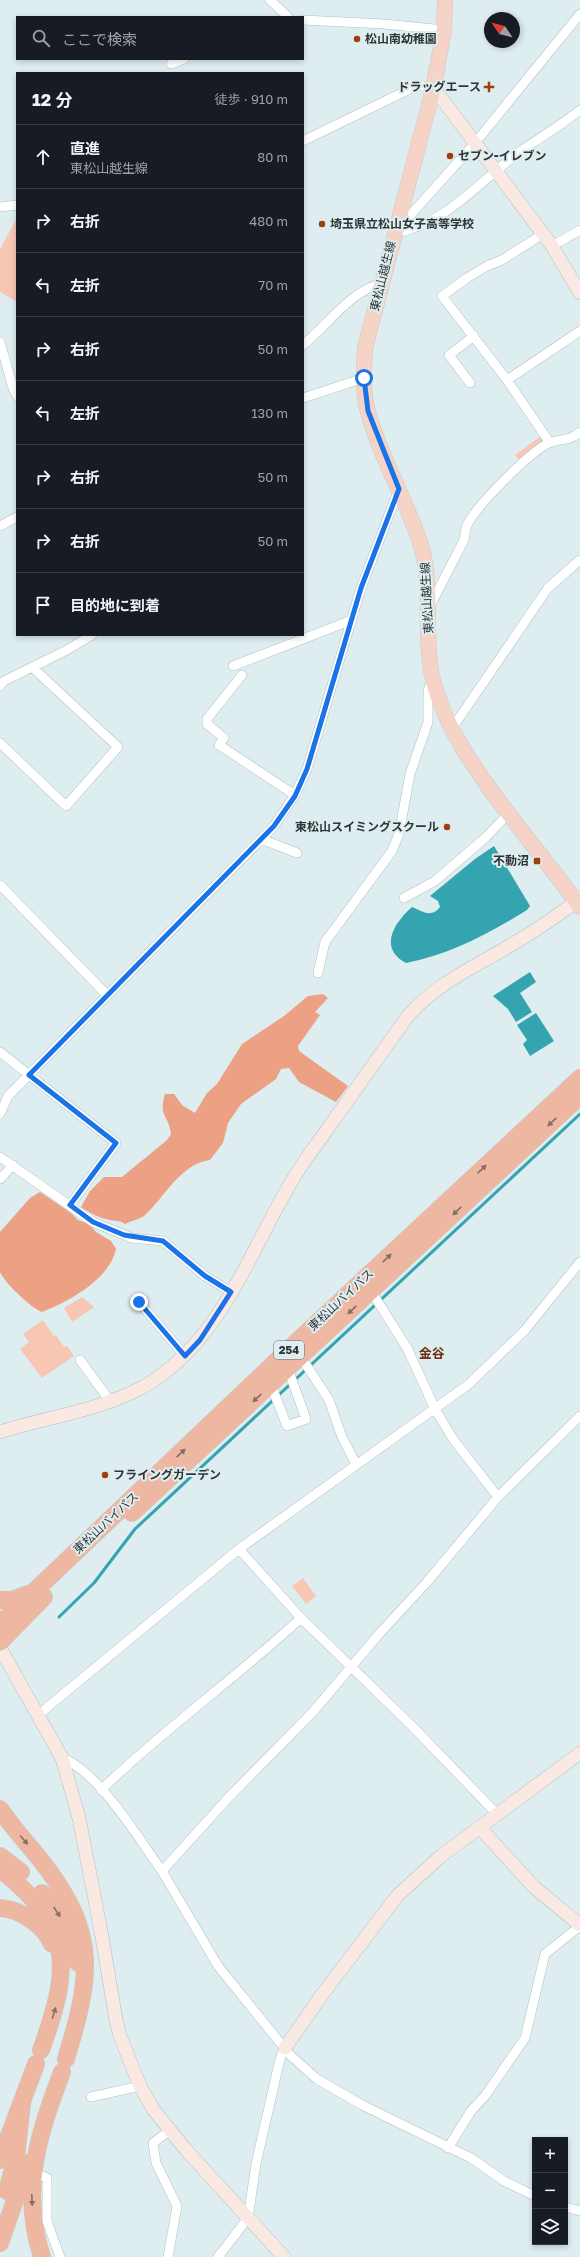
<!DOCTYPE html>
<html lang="ja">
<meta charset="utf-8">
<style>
:root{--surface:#171b24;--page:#242831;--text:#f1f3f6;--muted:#9ea1a6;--line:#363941}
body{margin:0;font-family:"Golos Text","Noto Sans JP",sans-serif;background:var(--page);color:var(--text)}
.controls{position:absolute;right:12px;bottom:12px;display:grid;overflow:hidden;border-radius:0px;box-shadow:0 2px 6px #0003}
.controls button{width:36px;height:36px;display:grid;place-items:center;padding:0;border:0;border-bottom:1px solid var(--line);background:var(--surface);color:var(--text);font:20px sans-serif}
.compass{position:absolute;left:484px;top:12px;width:36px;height:36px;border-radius:50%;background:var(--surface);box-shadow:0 2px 6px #0003;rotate:305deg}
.stop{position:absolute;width:12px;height:12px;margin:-9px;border:3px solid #1a73e8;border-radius:50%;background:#fff}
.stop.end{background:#1a73e8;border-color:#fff;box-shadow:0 1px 4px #0008}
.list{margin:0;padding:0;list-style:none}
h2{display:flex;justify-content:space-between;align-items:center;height:52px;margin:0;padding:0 16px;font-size:17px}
h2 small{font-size:13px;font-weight:400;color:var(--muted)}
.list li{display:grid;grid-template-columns:26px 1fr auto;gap:12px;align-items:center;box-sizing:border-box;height:64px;padding:0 16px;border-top:1px solid var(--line)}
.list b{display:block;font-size:15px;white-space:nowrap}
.list p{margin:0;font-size:13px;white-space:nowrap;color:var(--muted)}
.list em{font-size:13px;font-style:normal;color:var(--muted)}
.icon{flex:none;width:22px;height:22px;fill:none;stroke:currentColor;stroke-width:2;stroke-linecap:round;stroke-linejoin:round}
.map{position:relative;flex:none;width:580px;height:2257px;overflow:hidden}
.search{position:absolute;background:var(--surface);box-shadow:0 2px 6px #0003;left:16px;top:16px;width:288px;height:44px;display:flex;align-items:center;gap:10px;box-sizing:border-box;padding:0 14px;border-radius:0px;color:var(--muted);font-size:15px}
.panel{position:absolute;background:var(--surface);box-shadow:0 2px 6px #0003;left:16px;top:72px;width:288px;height:564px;border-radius:0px}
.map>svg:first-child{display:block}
.green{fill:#f8c7b4}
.forest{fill:#eda184}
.water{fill:#33a4b0}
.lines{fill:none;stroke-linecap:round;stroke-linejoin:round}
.stream{stroke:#33a4b0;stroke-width:3}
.street-casing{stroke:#b1c1c2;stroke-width:10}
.secondary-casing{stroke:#b1c1c2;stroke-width:14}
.primary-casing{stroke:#c9cacb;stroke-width:16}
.highway-casing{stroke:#c9cacb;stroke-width:18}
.street{stroke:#fff;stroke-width:9}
.secondary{stroke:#fae9e3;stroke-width:13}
.primary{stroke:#f5d4c7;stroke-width:15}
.highway{stroke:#eeb7a2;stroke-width:17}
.oneway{fill:#857067}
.route{stroke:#1a73e8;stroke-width:5}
.poi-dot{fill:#a23e09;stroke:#deedef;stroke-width:1.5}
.labels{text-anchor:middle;stroke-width:4;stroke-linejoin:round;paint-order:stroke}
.shield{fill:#deedef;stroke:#646c6e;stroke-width:1}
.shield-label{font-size:11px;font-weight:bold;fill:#2f3536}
.poi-label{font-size:12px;font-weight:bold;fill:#2f3536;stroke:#deedef;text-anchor:start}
.street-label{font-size:12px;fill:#2f3536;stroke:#deedef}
.neighbourhood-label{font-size:13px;font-weight:bold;fill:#6d2d10;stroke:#deedef}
</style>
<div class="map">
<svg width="580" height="2257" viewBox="0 0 580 2257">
<rect width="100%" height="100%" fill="#deedef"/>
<!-- green -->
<path class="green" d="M17,218V302L0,292V249Z
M541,436L544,441L520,461L515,455Z
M82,1297L94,1307L72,1322L64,1308Z
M43,1320L54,1336L56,1335L64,1347L67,1346L74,1356L42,1378L20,1349L29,1342L23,1334Z
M303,1578L316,1596L306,1604L292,1586Z"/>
<!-- forest -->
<path class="forest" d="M323,994L328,998L315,1012L320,1015L298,1046L299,1051L348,1086L336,1102L299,1082L289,1068L281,1069L276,1079L241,1104L228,1123L223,1143L210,1160C180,1164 165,1197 145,1215C141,1219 130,1221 125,1224C119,1220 116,1221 110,1220C99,1218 90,1213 81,1207L90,1191L104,1177H122L167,1140L171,1134C169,1115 158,1117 165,1094H174L182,1105L195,1113L207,1093L217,1084L242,1044L284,1016L308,996Z
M40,1192L71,1213L78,1220L89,1224L96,1232L111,1241L116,1249C110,1279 68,1302 42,1312C31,1308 4,1282 0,1272C0,1264 0,1241 0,1232L30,1198Z"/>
<!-- water -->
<path class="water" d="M494,846L530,906L527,910C488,934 451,954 406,963C378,948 394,923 412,907C424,912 431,918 440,907L438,901L430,896L475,859Z
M530,972L536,982L520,993L532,1012L516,1022L508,1009L493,996Z
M536,1013L554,1041L530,1056L523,1044L527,1040L517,1025Z"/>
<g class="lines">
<!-- stream -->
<path class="stream" d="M59,1617L94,1583L135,1529L580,1114"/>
<!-- street casing -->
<g class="street-casing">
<path id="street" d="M270,0L288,17
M303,20L384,24L444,30
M171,64L184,59
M303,141L416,86H424L433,90
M0,207L17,205
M398,229L475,143L580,14
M394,233C447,225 481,179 522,150C542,137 561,125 580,110
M543,234L502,260L487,266L467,278L442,296L507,380L550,443
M552,246L580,230
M0,342L13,388L17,396
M303,345C329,324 349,292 382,283
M507,380L580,331
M470,383L449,355L474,336
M303,398L364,378
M0,526L17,517
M429,608L464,540C465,536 465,531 466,528C472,509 531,451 549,443C561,438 568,442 580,432
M233,666L352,620
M242,675L207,719V724L224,738L219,745L295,795
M0,686L4,681L65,651L92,635
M451,730L548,588L580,560
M0,743L66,806L118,747L32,667
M261,839L297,853
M0,885L107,995
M404,898L435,881L486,837L508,814
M318,973L325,942L392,851L399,834L410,774L428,722V691L432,680
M0,1052L116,1143L70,1205
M0,1114L8,1096L274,826L295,795L307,769L361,588L399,489
M0,1157L93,1222L132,1238L163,1241L205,1276L231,1292
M0,1179L13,1165
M371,1291L407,1348L435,1409L453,1439L498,1497
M139,1302L185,1356
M301,1357L329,1400L342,1437L356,1464
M80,1360L110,1401
M271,1385L287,1426L306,1419L288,1369
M239,1549L301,1618L413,1727L498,1815
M38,1715L239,1549L469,1384L525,1330L580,1262
M62,1758C98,1771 139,1839 162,1871
M101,1790C164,1729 236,1678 301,1618
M91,2097L140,2086
M448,2148L471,2111L485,2096L525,2038L545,1954L580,1926
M42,2176L47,2178V2221L60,2257
M535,2196L504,2181L471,2158L362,2105L317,2079L290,2055L218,1966L162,1871L230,1796L312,1713L379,1634L427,1582L498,1497L580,1416
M565,2207L580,2211
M168,2257L177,2206L156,2163L153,2143L170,2130
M218,2257L248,2218L256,2164L280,2059L285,2048"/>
</g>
<!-- secondary casing -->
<g class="secondary-casing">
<path id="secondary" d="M433,90L442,99L552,246L580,293
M0,1432C47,1417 98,1411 143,1387C221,1343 249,1252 293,1179C304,1160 319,1142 331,1124C357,1088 382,1052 408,1016C438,982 473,968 511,945C535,931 559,915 580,898
M0,1648L62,1758L79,1818L101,1931L116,2020L120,2036L140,2086L153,2109L186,2150L284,2257
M480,1828L534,1887L580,1925
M285,2048L321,1996L398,1895L441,1856L580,1753"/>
</g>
<!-- primary casing -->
<g class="primary-casing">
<path id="primary" d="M445,0L444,30L433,90L365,348C364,369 362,391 368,412C380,456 404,496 419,539C435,585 422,634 433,680C444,722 465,754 490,789C519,829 551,867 580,907"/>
</g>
<!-- highway casing -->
<g class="highway-casing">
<path id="highway" d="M132,1513L580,1096
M0,1600H12L28,1594
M0,1624L288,1350L580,1078
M0,1642L44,1597
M0,1809C14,1830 31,1847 46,1867C99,1937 90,1979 66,2059
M0,1856L21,1872
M0,1869C74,1928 71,1967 41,2050
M42,1893C61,1913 73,1937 78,1963
M0,1908C20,1909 44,1925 52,1944
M0,2160L36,2064
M7,2191L16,2158L22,2103
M0,2243L28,2163
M42,2257C20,2190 38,2136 62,2072"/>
</g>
<!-- street -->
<use href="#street" class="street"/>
<!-- secondary -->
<use href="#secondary" class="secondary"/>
<!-- primary -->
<use href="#primary" class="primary"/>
<!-- highway -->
<use href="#highway" class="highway"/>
</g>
<!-- one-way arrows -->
<defs><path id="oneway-solid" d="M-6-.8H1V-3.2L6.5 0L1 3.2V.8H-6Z"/></defs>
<g class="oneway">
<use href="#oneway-solid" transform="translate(552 1122) rotate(137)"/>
<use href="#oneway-solid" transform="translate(482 1169) rotate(-43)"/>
<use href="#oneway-solid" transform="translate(457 1211) rotate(137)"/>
<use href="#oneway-solid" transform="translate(387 1258) rotate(-43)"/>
<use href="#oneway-solid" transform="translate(352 1310) rotate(137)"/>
<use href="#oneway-solid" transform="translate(257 1398) rotate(137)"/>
<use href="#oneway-solid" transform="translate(181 1453) rotate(-43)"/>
<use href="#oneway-solid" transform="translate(24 1840) rotate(50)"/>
<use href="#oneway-solid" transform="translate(57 1912) rotate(56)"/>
<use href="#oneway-solid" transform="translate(54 2013) rotate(-73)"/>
<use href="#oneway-solid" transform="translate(32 2200) rotate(88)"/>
</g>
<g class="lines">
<!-- route -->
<path class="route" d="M139,1302L185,1356L200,1340L231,1292L205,1276L163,1241L124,1235L93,1222L70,1205L116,1143L29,1075L274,826L295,796L307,769L361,588L399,489L368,411L364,378"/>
</g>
<!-- markers -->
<g class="poi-dot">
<circle cx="357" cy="39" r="4"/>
<path d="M487 81h4v4h4v4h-4v4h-4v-4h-4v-4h4z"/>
<circle cx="450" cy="156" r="4"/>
<circle cx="322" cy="224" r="4"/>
<circle cx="447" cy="827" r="4"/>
<rect x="533" y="857" width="8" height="8" rx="2"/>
<circle cx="105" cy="1475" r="4"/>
</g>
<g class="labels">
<!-- shield labels -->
<rect class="shield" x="274" y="1341" width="30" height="18" rx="3"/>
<g class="shield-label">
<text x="289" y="1354">254</text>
</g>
<!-- poi labels -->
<g class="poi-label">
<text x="365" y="43">松山南幼稚園</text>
<text x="481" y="91" text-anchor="end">ドラッグエース</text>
<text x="458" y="160">セブン-イレブン</text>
<text x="330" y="228">埼玉県立松山女子高等学校</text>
<text x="439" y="831" text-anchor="end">東松山スイミングスクール</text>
<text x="529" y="865" text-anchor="end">不動沼</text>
<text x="113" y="1479">フライングガーデン</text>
</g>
<!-- street labels -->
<g class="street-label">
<text transform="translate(383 276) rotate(-76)" y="4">東松山越生線</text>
<text transform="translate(427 598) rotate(-93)" y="4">東松山越生線</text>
<text transform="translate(341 1300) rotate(-43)" y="4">東松山バイパス</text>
<text transform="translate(106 1523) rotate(-43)" y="4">東松山バイパス</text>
</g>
<!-- neighbourhood labels -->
<g class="neighbourhood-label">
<text x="432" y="1358">金谷</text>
</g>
</g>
</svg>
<div class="controls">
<button>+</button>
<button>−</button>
<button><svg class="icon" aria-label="layers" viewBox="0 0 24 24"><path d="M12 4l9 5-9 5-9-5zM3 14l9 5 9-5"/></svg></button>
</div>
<svg class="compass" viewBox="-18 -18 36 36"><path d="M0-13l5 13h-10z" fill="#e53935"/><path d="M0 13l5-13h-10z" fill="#9ea1a6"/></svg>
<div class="stop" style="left:364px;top:378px"></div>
<div class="stop end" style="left:139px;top:1302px"></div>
<div class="search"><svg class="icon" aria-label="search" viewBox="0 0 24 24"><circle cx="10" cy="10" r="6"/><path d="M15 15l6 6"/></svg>ここで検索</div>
<section class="panel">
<h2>12 分<small>徒歩 · 910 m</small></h2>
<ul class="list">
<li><svg class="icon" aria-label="ahead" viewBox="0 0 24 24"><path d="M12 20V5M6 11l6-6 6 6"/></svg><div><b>直進</b><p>東松山越生線</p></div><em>80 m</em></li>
<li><svg class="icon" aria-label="right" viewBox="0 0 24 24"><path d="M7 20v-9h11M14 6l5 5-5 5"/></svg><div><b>右折</b></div><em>480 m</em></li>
<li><svg class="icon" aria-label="left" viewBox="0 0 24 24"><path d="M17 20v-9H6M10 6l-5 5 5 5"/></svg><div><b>左折</b></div><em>70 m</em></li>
<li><svg class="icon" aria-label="right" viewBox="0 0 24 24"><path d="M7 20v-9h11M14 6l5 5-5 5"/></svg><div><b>右折</b></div><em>50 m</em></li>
<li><svg class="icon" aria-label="left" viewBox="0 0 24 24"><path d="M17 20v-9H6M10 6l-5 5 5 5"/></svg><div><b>左折</b></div><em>130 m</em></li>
<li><svg class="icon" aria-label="right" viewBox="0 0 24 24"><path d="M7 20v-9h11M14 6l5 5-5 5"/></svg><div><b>右折</b></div><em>50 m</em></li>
<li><svg class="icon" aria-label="right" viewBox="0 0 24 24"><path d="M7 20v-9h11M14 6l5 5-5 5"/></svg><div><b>右折</b></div><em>50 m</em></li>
<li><svg class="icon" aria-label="arrive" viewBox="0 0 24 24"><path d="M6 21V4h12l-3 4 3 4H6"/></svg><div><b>目的地に到着</b></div></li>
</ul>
</section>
</div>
